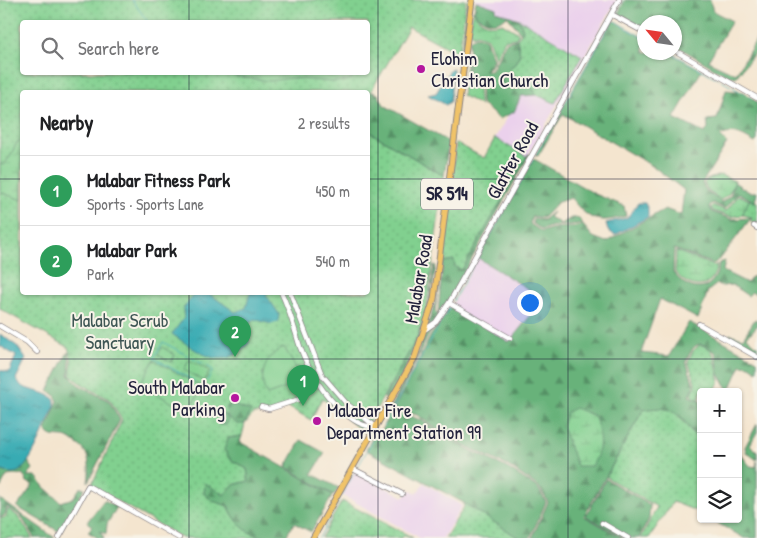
<!DOCTYPE html>
<meta charset="utf-8">
<style>
:root{--surface:#fff;--page:#f2f2f2;--text:#202124;--muted:#757577;--line:#e0e0e0;--accent:#b5179e}
body{margin:0;font-family:"Patrick Hand",sans-serif;background:var(--page);color:var(--text)}
.controls{position:absolute;right:15px;bottom:15px;display:grid;overflow:hidden;border-radius:5px;box-shadow:0 1px 4px #0004}
.controls button{width:45px;height:45px;display:grid;place-items:center;padding:0;border:0;border-bottom:1px solid var(--line);background:var(--surface);color:var(--text);font:25px sans-serif}
.compass{position:absolute;left:637px;top:15px;width:45px;height:45px;border-radius:50%;background:var(--surface);box-shadow:0 1px 4px #0004;rotate:299deg}
.you{position:absolute;left:529px;top:302px;width:18px;height:18px;margin:-12px;border:4px solid #fff;border-radius:50%;background:#1a73e8;box-shadow:0 0 0 8px #1a73e833}
.badge{display:grid;place-items:center;width:32px;height:32px;border-radius:50%;background:var(--accent);color:#fff;font-size:16px;font-weight:700}
.pin{position:absolute;translate:-50% -41px;filter:drop-shadow(0 1px 2px #0008)}
.pin::after{content:'';position:absolute;top:26px;width:18px;height:15px;background:inherit;clip-path:polygon(0 0,100% 0,50% 100%)}
.list{margin:0;padding:0;list-style:none}
h2{display:flex;justify-content:space-between;align-items:center;height:65px;margin:0;padding:0 20px;font-size:21px}
h2 small{font-size:16px;font-weight:400;color:var(--muted)}
.list li{display:grid;grid-template-columns:32px 1fr auto;gap:15px;align-items:center;box-sizing:border-box;height:70px;padding:0 20px;border-top:1px solid var(--line)}
.list b{display:block;font-size:19px;white-space:nowrap}
.list p{margin:0;font-size:16px;white-space:nowrap;color:var(--muted)}
.list em{font-size:16px;font-style:normal;color:var(--muted)}
.icon{flex:none;width:28px;height:28px;fill:none;stroke:currentColor;stroke-width:2;stroke-linecap:round;stroke-linejoin:round}
.map{position:relative;flex:none;width:757px;height:538px;overflow:hidden}
.search{position:absolute;background:var(--surface);box-shadow:0 1px 4px #0004;left:20px;top:20px;width:350px;height:55px;display:flex;align-items:center;gap:12px;box-sizing:border-box;padding:0 18px;border-radius:5px;color:var(--muted);font-size:19px}
.panel{position:absolute;background:var(--surface);box-shadow:0 1px 4px #0004;left:20px;top:90px;width:350px;height:205px;border-radius:5px}
.map>svg:first-child{display:block}
.built{fill:#ebd1ec}
.grass{fill:url(#grass-dots);stroke:#527965;fill-rule:evenodd}
.forest{fill:url(#forest-firs);stroke:#456a5a}
.wetland{fill:url(#wetland-marsh);stroke:#527965}
.pitch{fill:#81d08f;stroke:#527965}
.water{fill:url(#water-ripples);stroke:#2e6677}
.lines{fill:none;stroke-linecap:round;stroke-linejoin:round}
.stream{stroke:#39abb3;stroke-width:1}
.minor-casing{stroke:#8b8485;stroke-width:6}
.major-casing{stroke:#8b8485;stroke-width:7}
.minor{stroke:#fff;stroke-width:4.5}
.major{stroke:#f0c369;stroke-width:5}
.grid{fill:none;stroke:#22223b;stroke-width:1;stroke-opacity:0.55}
.poi-dot{fill:#b5179e;stroke:#f7f3e8;stroke-width:2}
.labels{text-anchor:middle;stroke-width:4;stroke-linejoin:round;paint-order:stroke}
.shield{fill:#f7f3e8;stroke:#62616f;stroke-width:1}
.shield-label{font-size:18px;font-weight:bold;fill:#22223b}
.poi-label{font-size:19px;fill:#22223b;stroke:#f7f3e8;text-anchor:start}
.street-label{font-size:19px;fill:#22223b;stroke:#f7f3e8}
.park-label{font-size:19px;fill:#3e5654;stroke:#f7f3e8}
</style>
<div class="map">
<svg width="757" height="538" viewBox="0 0 757 538">
<defs>
<pattern id="grass-dots" width="8" height="8" patternUnits="userSpaceOnUse" patternTransform="scale(1.25)"><rect width="8" height="8" fill="#81d08f"/><path d="M2 2h.1M6 6h.1" fill="none" stroke="#6fb27c" stroke-width="1.8" stroke-linecap="round"/></pattern>
<pattern id="forest-firs" width="22" height="20" patternUnits="userSpaceOnUse" patternTransform="scale(1.25)"><rect width="22" height="20" fill="#68b27a"/><path d="M5 1l3.5 6h-7zM16 11l3.5 6h-7z" fill="#559065"/></pattern>
<pattern id="wetland-marsh" width="20" height="14" patternUnits="userSpaceOnUse" patternTransform="scale(1.25)"><rect width="20" height="14" fill="#81d08f"/><path d="M1 5h8M5 5V1M11 12h8M15 12V8" fill="none" stroke="#6fb27c"/></pattern>
<pattern id="water-ripples" width="26" height="14" patternUnits="userSpaceOnUse" patternTransform="scale(1.25)"><rect width="26" height="14" fill="#39abb3"/><path d="M2 4q2-2 4 0t4 0M15 11q2-2 4 0t4 0" fill="none" stroke="#308b93"/></pattern>
</defs>
<rect width="100%" height="100%" fill="#f7f3e8"/>
<filter id="ink" filterUnits="userSpaceOnUse"><feTurbulence type="fractalNoise" baseFrequency=".02" numOctaves="2"/><feDisplacementMap in="SourceGraphic" scale="10" xChannelSelector="R" yChannelSelector="G"/><feConvolveMatrix kernelMatrix="1 2 1 2 8 2 1 2 1" color-interpolation-filters="sRGB"/></filter>
<filter id="wash" filterUnits="userSpaceOnUse"><feTurbulence type="fractalNoise" baseFrequency=".0096" numOctaves="4" result="noise"/><feDisplacementMap in="SourceGraphic" scale="20" xChannelSelector="R" yChannelSelector="G"/><feGaussianBlur stdDeviation="1.12" result="paint"/><feColorMatrix in="noise" values="0 0 0 0 0 0 0 0 0 0 0 0 0 0 0 0 0 1.4 0 .05"/><feComposite in="paint" operator="in"/></filter>
<g filter="url(#wash)">
<rect width="100%" height="100%" fill="#f4e5cf"/>
<!-- built -->
<path class="built" d="M474,0H617L527,157L495,138L509,114L514,112L521,96L537,95L555,103L582,56L519,19L495,11L496,8Z
M478,258L545,298L509,342L451,307Z
M354,471L404,497L410,490L417,493L424,483L462,506L443,538H420L340,494Z"/>
<!-- grass -->
<path class="grass" d="M0,0H466L459,54L409,27L368,96V92H22V292H368V131L444,176L426,312L415,342L363,432L322,398L311,420L288,407L271,413L253,414L245,424L242,436L228,438L230,459L247,469L249,481L233,485L224,495L213,501L228,506C236,522 245,529 260,538H182L91,486L122,420L110,400L80,383L70,375L72,361L68,347L0,309ZM22,22H368V72H22Z
M519,19L582,56L555,103L537,95L529,83L512,74L509,67L514,65L520,54L517,39L523,30Z
M495,138L527,157L462,270L455,267L454,260L443,262L456,143L484,158Z
M749,200L757,202V225L751,222L752,217L742,215Z
M699,345C718,345 715,368 720,380L714,392H701L699,400L691,395L696,385L688,361L693,351Z
M659,407L675,411L701,443V513L673,502L649,538H641L657,507L606,477L643,410Z
M342,501L406,534L413,538L403,536L401,538H321Z
M464,503L519,538H445L464,507Z
M8,509L19,517L32,538H0V519L6,517Z"/>
<!-- forest -->
<path class="forest" d="M468,0H470L458,87Z
M625,0H710L713,11L732,21L708,61L736,74L757,38V50L736,77L727,76L675,45L674,22H644V28L618,14Z
M476,1L496,8V11L519,19L523,30L521,33L507,16C495,26 489,23 477,16L474,10Z
M613,20L644,38V52L670,53L702,70L674,118L704,133L708,129L707,120L717,119L726,90L743,92L757,102V140L755,143C743,136 734,130 720,136L727,143L702,183L707,192L722,202L731,195L734,182L749,192H757L755,202L739,193L725,209L713,203L709,206L712,212L731,219L751,218L721,258L713,264L674,249L673,272C690,295 715,294 719,263L725,261L723,271L747,283L753,276L757,280V294L752,292L748,296L732,285L722,286L717,284L708,291L698,319L660,299L641,353L669,356L689,322L757,360V371L750,366L741,365L729,392L719,374L716,353C699,339 695,342 686,361L694,385L689,396L701,401V443C680,418 678,403 643,410L584,516L623,538H532L548,502L539,487L508,466L451,439L417,415L394,409L431,335L451,307L509,342L544,299L478,258L534,159L595,194L624,206L626,216C598,224 589,221 571,198L558,202L543,218L532,216L530,224L542,232C557,225 569,229 583,225L593,237L606,242L665,209L681,215L684,190L654,167L563,114L538,156L535,155Z
M476,36L486,39L493,59L486,71L492,70L506,42L517,39L520,54L514,65L509,68L512,74L529,83L537,95L521,96L514,112L499,119L481,103L480,76L468,77L469,40Z
M370,91L378,94L384,105L449,142L444,176L368,131V96Z
M528,154H530L448,302L438,313L443,262L454,260L455,267L462,270Z
M553,212L549,217L561,224L571,218H578L583,223C568,227 556,223 542,230L532,223L534,218L543,220Z
M434,265L436,266C429,319 414,356 388,402L384,398L421,330L428,313Z
M441,267L435,311L438,315L449,307L429,334L392,409L423,421L450,440L507,468L538,488L546,502L530,538H519L464,503L366,450L373,436L380,434L387,421L391,405L416,358L436,300Z
M755,319L757,320V326L747,337L757,346V351L747,343L730,336V334L743,338Z
M68,352L70,361L69,375L79,385L109,401L120,420L88,482C90,467 91,453 77,444C72,441 69,437 63,437C55,436 51,438 46,430L58,401L54,394L48,391Z
M229,404L251,411L244,424H237L227,416L226,409Z
M218,414H224L229,420L226,425H219L220,421L217,420Z
M757,424V432L750,445L757,451V460L746,452L745,447Z
M242,436L240,442L333,495L311,532L294,523L285,538C254,538 243,535 228,506L213,501L204,494L205,483L224,495L233,485L249,481L247,469L230,459L224,450L228,438Z
M301,440L325,453L312,474L339,488L334,495L286,467Z
M738,451L750,466L756,467L757,461V538H744L710,519H738Z
M28,461L33,469L27,476H36L44,487L61,502L73,498L80,488H85L60,532L17,507L33,485L27,482L23,474L7,476L0,489V470C14,475 20,472 28,461Z
M606,479L650,505L649,519L639,538H626L586,516Z
M0,499L55,538H34L21,516L7,507L5,515L0,518Z
M104,500L117,507L107,524L106,534L100,531L104,538H98L88,532L92,526L87,522Z"/>
<!-- wetland -->
<path class="wetland" d="M473,10C477,21 491,28 502,23L519,33L516,38L505,40L490,68L495,58L488,38L476,34L473,36L470,32Z
M467,54V77L478,78L479,103L481,106L462,95Z
M352,73V78L347,81L333,82L291,78L269,81L216,73Z
M22,140V200L0,192V164L3,165L10,157L17,142Z
M720,175L735,181L729,194L721,200L708,191L704,183L706,180Z
M739,195L749,200L742,215L731,217L713,211L711,207L713,205L726,211Z
M676,251L714,266L717,264C713,292 690,291 675,272Z
M575,408L595,416C600,438 603,446 592,466H577L562,426L567,412Z"/>
<!-- pitch -->
<path class="pitch" d="M162,347L175,355L171,362L158,355Z
M284,347L302,379L300,383L267,395C257,377 265,356 284,347Z
M154,360L202,387L188,412L140,384Z
M189,360L210,371L204,381L184,370Z"/>
<!-- water -->
<path class="water" d="M453,69L450,102L446,105L428,95L436,93L450,70Z
M638,203H645L648,209V217L615,235L608,231L606,223L627,218Z
M195,293H208L235,312L246,308L250,293H268L266,295L279,314L278,322L271,324L254,319L248,325L249,343C222,374 199,352 172,334L184,318L183,309Z
M0,334L17,346L26,359L16,379C24,394 44,388 55,400V406C48,420 33,460 22,469C16,475 7,473 0,470V370L9,372L16,356L0,346Z"/>
<g class="lines">
<!-- stream -->
<path class="stream" d="M132,0L148,22
M616,13L623,0
M613,20L644,38
M670,52L752,98
M536,154L613,18
M528,169L533,159
M453,301L525,174
M206,365L213,370L207,381
M194,381L154,358L163,342L203,364
M383,426L450,306
M357,468L379,430
M342,496L354,473
M319,538L339,501"/>
</g>
</g>
<g filter="url(#ink)">
<g class="lines">
<!-- minor casing -->
<g class="minor-casing">
<path id="minor" d="M611,14L644,32
M674,50L757,98
M754,226L757,228
M281,292C290,310 294,328 300,347C309,371 323,394 342,411C353,420 362,427 376,427
M290,292L322,375L346,403L376,427
M449,303L510,338
M699,324L757,357
M0,326L27,342L37,352
M426,329L436,322L449,303L619,0
M261,407L269,409L300,399L317,378
M353,469L402,494
M602,523L628,538
M59,538L88,486L179,538"/>
</g>
<!-- major casing -->
<g class="major-casing">
<path id="major" d="M313,538L415,357L434,299L472,0"/>
</g>
<!-- minor -->
<use href="#minor" class="minor"/>
<!-- major -->
<use href="#major" class="major"/>
</g>
</g>
<!-- grid -->
<path class="grid" d="M189,0V22M378,0V538M568,0V538M189,72V92M0,179H22M368,179H757M189,292V538M0,359H757"/>
<!-- markers -->
<g class="poi-dot">
<circle cx="421" cy="69" r="5"/>
<circle cx="235" cy="398" r="5"/>
<circle cx="317" cy="421" r="5"/>
</g>
<g class="labels">
<!-- shield labels -->
<rect class="shield" x="421" y="178.5" width="52" height="31" rx="4"/>
<g class="shield-label">
<text x="447" y="200">SR 514</text>
</g>
<!-- poi labels -->
<g class="poi-label">
<text x="431" y="65">Elohim<tspan x="431" dy="22">Christian Church</tspan></text>
<text x="225" y="394" text-anchor="end">South Malabar<tspan x="225" dy="22">Parking</tspan></text>
<text x="327" y="417">Malabar Fire<tspan x="327" dy="22">Department Station 99</tspan></text>
</g>
<!-- street labels -->
<g class="street-label">
<text transform="translate(512 160) rotate(-61)" y="7">Glatter Road</text>
<text transform="translate(418 279) rotate(-80)" y="7">Malabar Road</text>
</g>
<!-- park labels -->
<g class="park-label">
<text x="120" y="327">Malabar Scrub<tspan x="120" dy="22">Sanctuary</tspan></text>
</g>
</g>
</svg>
<div class="controls">
<button>+</button>
<button>−</button>
<button><svg class="icon" aria-label="layers" viewBox="0 0 24 24"><path d="M12 4l9 5-9 5-9-5zM3 14l9 5 9-5"/></svg></button>
</div>
<svg class="compass" viewBox="-18 -18 36 36"><path d="M0-13l5 13h-10z" fill="#e53935"/><path d="M0 13l5-13h-10z" fill="#757577"/></svg>
<div class="you"></div>
<div class="pin badge" style="left:303px;top:406px;background:#2e9e5b">1</div>
<div class="pin badge" style="left:235px;top:357px;background:#2e9e5b">2</div>
<div class="search"><svg class="icon" aria-label="search" viewBox="0 0 24 24"><circle cx="10" cy="10" r="6"/><path d="M15 15l6 6"/></svg>Search here</div>
<section class="panel">
<h2>Nearby<small>2 results</small></h2>
<ul class="list">
<li><span class="badge" style="background:#2e9e5b">1</span><div><b>Malabar Fitness Park</b><p>Sports · Sports Lane</p></div><em>450 m</em></li>
<li><span class="badge" style="background:#2e9e5b">2</span><div><b>Malabar Park</b><p>Park</p></div><em>540 m</em></li>
</ul>
</section>
</div>
